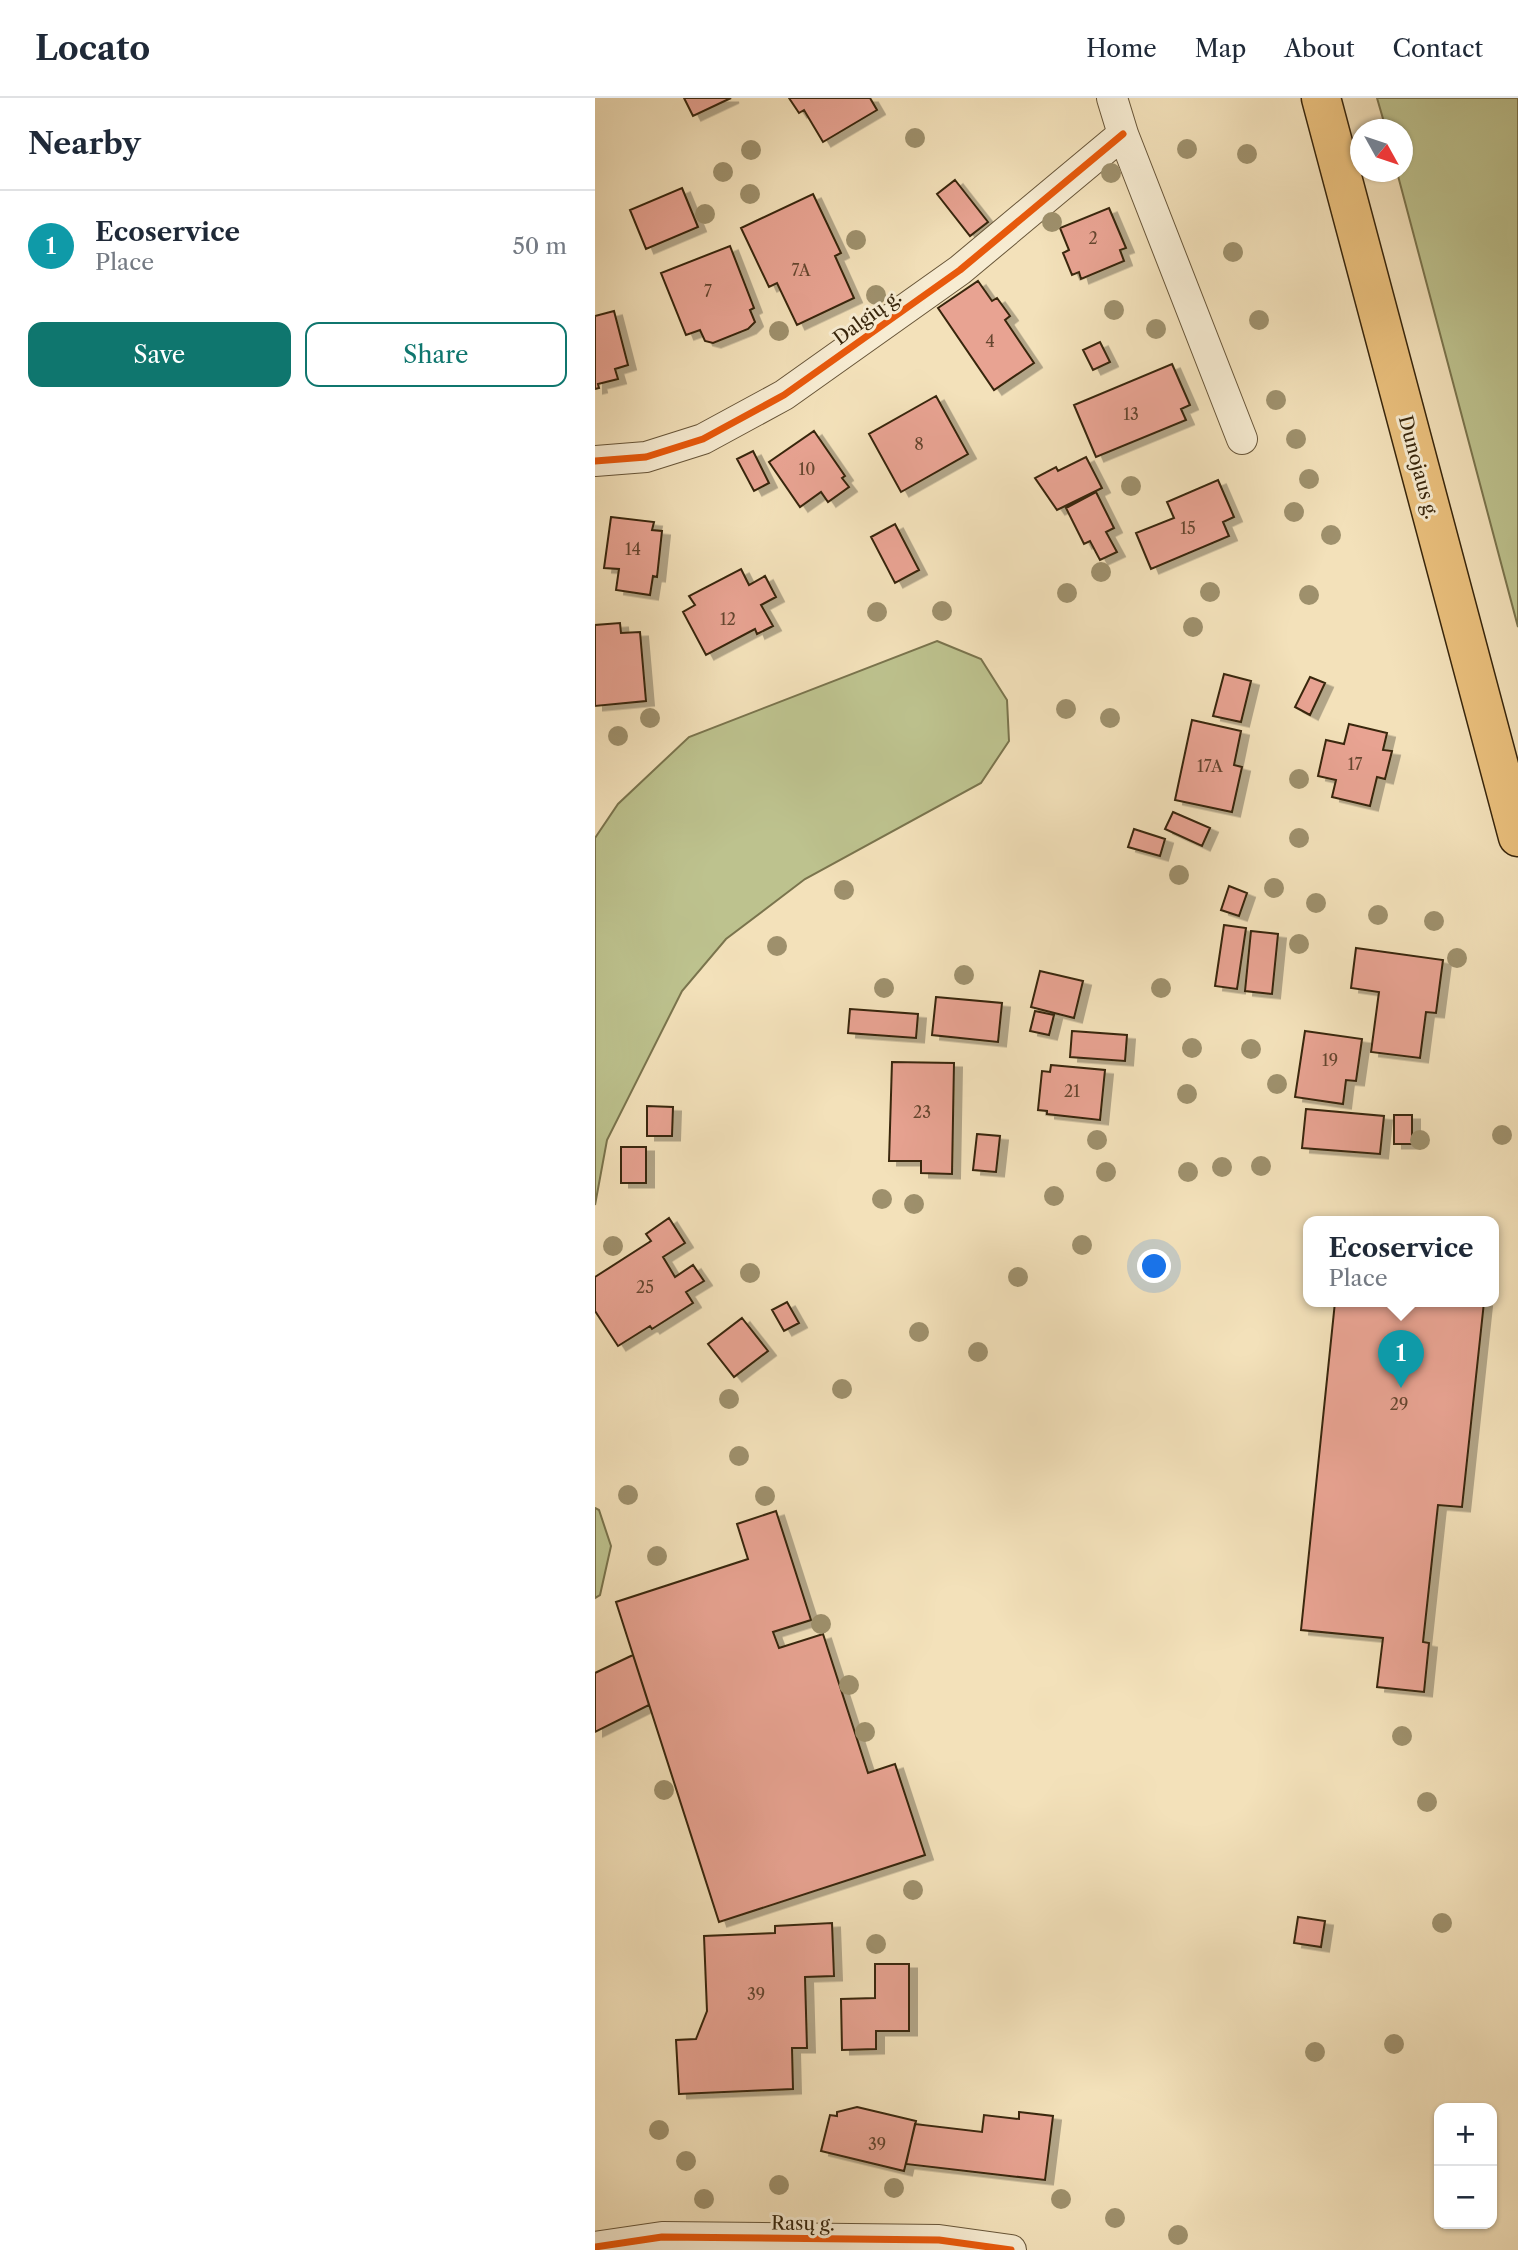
<!DOCTYPE html>
<meta charset="utf-8">
<style>
:root{--surface:#fff;--page:#f2f2f3;--text:#1f2937;--muted:#747a83;--line:#e0e1e3;--accent:#0f766e}
body{margin:0;font-family:"Libre Caslon Text",serif;background:var(--page);color:var(--text)}
.controls{position:absolute;right:21px;bottom:21px;display:grid;overflow:hidden;border-radius:14px;box-shadow:0 2px 5px #0004}
.controls button{width:63px;height:63px;display:grid;place-items:center;padding:0;border:0;border-bottom:2px solid var(--line);background:var(--surface);color:var(--text);font:35px sans-serif}
.compass{position:absolute;left:755px;top:21px;width:63px;height:63px;border-radius:50%;background:var(--surface);box-shadow:0 2px 5px #0004;rotate:130deg}
.you{position:absolute;left:560px;top:1169px;width:24px;height:24px;margin:-18px;border:5px solid #fff;border-radius:50%;background:#1a73e8;box-shadow:0 0 0 10px #1a73e833}
.badge{display:grid;place-items:center;width:46px;height:46px;border-radius:50%;background:var(--accent);color:#fff;font-size:23px;font-weight:700}
.pin{position:absolute;translate:-50% -58px;filter:drop-shadow(0 2px 4px #0008)}
.pin::after{content:'';position:absolute;top:37px;width:24px;height:21px;background:inherit;clip-path:polygon(0 0,100% 0,50% 100%)}
.popup{position:absolute;left:708px;top:1118px;width:196px;height:91px;box-sizing:border-box;display:grid;place-content:center;border-radius:14px;background:var(--surface);filter:drop-shadow(0 2px 5px #0005);font-size:23px;white-space:nowrap;color:var(--muted)}
.popup b{font-size:26px;color:var(--text)}
.popup::after{content:'';position:absolute;left:50%;top:100%;margin-left:-14px;border:14px solid transparent;border-top-color:var(--surface)}
.list{margin:0;padding:0;list-style:none}
h2{display:flex;justify-content:space-between;align-items:center;height:91px;margin:0;padding:0 28px;font-size:30px}
h2 small{font-size:23px;font-weight:400;color:var(--muted)}
.list li{display:grid;grid-template-columns:46px 1fr auto;gap:21px;align-items:center;box-sizing:border-box;height:112px;padding:0 28px;border-top:2px solid var(--line)}
.list b{display:block;font-size:26px;white-space:nowrap}
.list p{margin:0;font-size:23px;white-space:nowrap;color:var(--muted)}
.list em{font-size:23px;font-style:normal;color:var(--muted)}
.actions{display:flex;gap:14px;padding:21px 28px}
.actions a{flex:1;padding:16px 0;border:2px solid var(--accent);border-radius:14px;text-align:center;font-size:24px;color:var(--accent)}
.actions .main{background:var(--accent);color:#fff}
.map{position:relative;flex:none;width:923px;height:2152px;overflow:hidden}
header{display:flex;align-items:center;gap:42px;box-sizing:border-box;height:98px;padding:0 35px;background:var(--surface);border-bottom:2px solid var(--line)}
header strong{font-size:33px}
nav{display:flex;gap:38px;margin-inline-start:auto;font-size:24px}
main{display:flex}
aside{flex:1;background:var(--surface)}
.map>svg:first-child{display:block}
.green{fill:#bdc28e;stroke:#7a744d;stroke-width:2}
.building{fill:#e8a392;stroke:#38260c;stroke-width:2;filter:url(#shadow)}
.lines{fill:none;stroke-linecap:round;stroke-linejoin:round}
.street-casing{stroke:#675538;stroke-width:32}
.primary-casing{stroke:#38260c;stroke-width:41}
.street{stroke:#f7ecd2;stroke-width:30}
.primary{stroke:#eac07d;stroke-width:38}
.cycleway-casing{stroke:#f7ecd2;stroke-width:11}
.cycleway{stroke:#e8590c;stroke-width:7}
.tree{fill:#9e906c}
.labels{text-anchor:middle;stroke-width:6;stroke-linejoin:round;paint-order:stroke}
.number-label{font-size:16px;fill:#64452e}
.street-label{font-size:19px;fill:#38260c;stroke:#f7ecd2}
</style>
<header>
<strong>Locato</strong>
<nav><a>Home</a><a>Map</a><a>About</a><a>Contact</a></nav>
</header>
<main>
<aside>
<h2>Nearby<small></small></h2>
<ul class="list">
<li><span class="badge" style="background:#0f9aa8">1</span><div><b>Ecoservice</b><p>Place</p></div><em>50 m</em></li>
</ul>
<div class="actions"><a class="main">Save</a><a>Share</a></div>
</aside>
<div class="map">
<svg width="923" height="2152" viewBox="0 0 923 2152">
<defs>
<filter id="shadow"><feDropShadow dx="8" dy="4.5" stdDeviation="0" flood-color="#0004"/></filter>
</defs>
<rect width="100%" height="100%" fill="#f3e1ba"/>
<filter id="stains"><feTurbulence type="fractalNoise" baseFrequency=".00286" numOctaves="4"/><feColorMatrix values="0 0 0 0 .2 0 0 0 0 .09 0 0 0 0 .02 0 0 0 .5 -.17"/></filter>
<radialGradient id="worn" r=".72"><stop offset=".6" stop-color="#630" stop-opacity="0"/><stop offset="1" stop-color="#630" stop-opacity=".3"/></radialGradient>
<!-- green -->
<path class="green" d="M782,0H923V529L802,74H808V32L791,31Z
M342,543L386,561L412,602L414,643L386,685L210,781L131,841L87,893L12,1042L0,1107V740L23,706L94,639Z
M0,1410L4,1412L16,1448L5,1497L0,1500Z"/>
<!-- building -->
<path class="building" d="M89,0H136L98,18Z
M194,0H275L282,12L228,44L209,12L204,15Z
M360,82L393,124L375,138L342,96Z
M87,90L103,129L51,151L35,112Z
M218,96L246,155L240,158L259,200L202,227L182,185L174,189L146,130Z
M514,110L531,150L525,152L529,163L486,181L484,174L477,177L468,155L474,152L465,130Z
M135,148L159,210L155,212L160,224L153,231L118,245L110,243L105,232L91,237L66,175Z
M383,183L397,203L402,200L415,218L410,222L439,265L399,292L343,210Z
M19,213L33,267L20,271L23,281L3,286L4,290L0,291V218Z
M505,244L515,264L498,272L488,252Z
M577,266L595,307L586,311L591,322L501,359L479,307Z
M341,298L373,356L306,394L274,336Z
M219,333L250,378L247,380L254,389L233,404L226,394L205,409L174,364Z
M158,353L174,385L159,393L142,361Z
M491,359L507,390L462,412L440,380L461,369L463,373Z
M623,382L639,419L628,424L634,438L556,471L541,435L579,420L572,404Z
M501,394L519,430L511,434L522,454L505,462L495,443L489,446L471,410Z
M16,419L59,424L57,432L67,433L62,479L58,478L55,497L21,492L24,471L9,470Z
M300,426L324,472L300,485L276,439Z
M146,471L154,487L170,478L181,499L166,507L178,528L162,536L160,531L111,557L88,514L100,507L94,498Z
M25,525L26,535L45,534L51,603L0,608V527Z
M629,576L656,583L646,624L618,618Z
M715,579L730,585L715,617L700,609Z
M597,622L646,633L639,667L647,669L637,714L580,702Z
M754,626L792,635L788,652L797,653L790,681L782,679L775,708L737,699L741,682L723,678L731,642L749,646Z
M578,714L615,730L607,748L570,731Z
M539,731L570,741L565,758L533,749Z
M634,788L652,795L644,818L626,812Z
M629,827L651,830L642,891L620,888Z
M656,833L683,836L677,896L650,893Z
M761,850L848,862L841,915L831,914L825,960L776,954L784,894L756,890Z
M445,873L488,883L479,920L436,909Z
M341,899L407,905L403,944L337,937Z
M255,911L323,916L321,940L253,935Z
M440,913L459,917L454,937L435,933Z
M477,933L532,937L530,963L475,959Z
M710,933L767,941L761,983L751,982L748,1006L700,999Z
M297,964L359,965L357,1076L326,1075V1063H294Z
M456,967L510,972L505,1022L452,1016V1013L443,1012L447,973L455,974Z
M52,1008L78,1009L77,1038H52Z
M711,1011L789,1018L785,1056L707,1050Z
M799,1017H817V1046H799Z
M382,1036L405,1038L401,1074L378,1072Z
M26,1049H51V1085H26Z
M74,1120L90,1145L68,1159L80,1179L98,1167L109,1183L91,1194L98,1205L57,1231L55,1228L23,1248L0,1213V1179L56,1143L51,1136Z
M192,1204L204,1225L189,1233L177,1212Z
M740,1204H889L867,1409L843,1407L828,1544L834,1545L829,1594L782,1589L788,1540L706,1532Z
M147,1220L173,1253L139,1279L113,1246Z
M181,1413L216,1522L178,1534L184,1550L228,1536L273,1675L300,1666L330,1757L124,1824L21,1504L153,1461L142,1426Z
M38,1557L54,1607L0,1634V1575Z
M703,1819L730,1823L726,1849L699,1845Z
M237,1825L239,1878L210,1879L212,1950H197L198,1991L84,1996L81,1942L101,1941L112,1913L109,1838L180,1835V1828Z
M280,1866H314V1933H281V1951L247,1952L246,1901L280,1900Z
M262,2009L321,2023L309,2073L226,2053L235,2017L242,2018V2014Z
M424,2014L458,2018L450,2082L311,2066L320,2026L387,2034L389,2017L424,2021Z"/>
<g class="lines">
<!-- street casing -->
<g class="street-casing">
<path id="street" d="M517,0L528,36L647,341
M0,363L51,359L108,341L189,297L365,172L528,36
M0,2149L67,2139L344,2142L416,2152"/>
</g>
<!-- primary casing -->
<g class="primary-casing">
<path id="primary" d="M726,0L923,739"/>
</g>
<!-- street -->
<use href="#street" class="street"/>
<!-- primary -->
<use href="#primary" class="primary"/>
<!-- cycleway casing -->
<g class="cycleway-casing">
<path id="cycleway" d="M0,363L51,359L108,341L189,297L365,172L528,36
M0,2149L67,2139L344,2142L416,2152"/>
</g>
<!-- cycleway -->
<use href="#cycleway" class="cycleway"/>
</g>
<!-- trees -->
<g class="tree">
<circle cx="320" cy="40" r="10"/>
<circle cx="592" cy="51" r="10"/>
<circle cx="156" cy="52" r="10"/>
<circle cx="652" cy="56" r="10"/>
<circle cx="128" cy="74" r="10"/>
<circle cx="516" cy="75" r="10"/>
<circle cx="155" cy="96" r="10"/>
<circle cx="110" cy="116" r="10"/>
<circle cx="457" cy="124" r="10"/>
<circle cx="261" cy="142" r="10"/>
<circle cx="638" cy="154" r="10"/>
<circle cx="281" cy="197" r="10"/>
<circle cx="519" cy="212" r="10"/>
<circle cx="664" cy="222" r="10"/>
<circle cx="561" cy="231" r="10"/>
<circle cx="184" cy="233" r="10"/>
<circle cx="681" cy="302" r="10"/>
<circle cx="701" cy="341" r="10"/>
<circle cx="714" cy="381" r="10"/>
<circle cx="536" cy="388" r="10"/>
<circle cx="699" cy="414" r="10"/>
<circle cx="736" cy="437" r="10"/>
<circle cx="506" cy="474" r="10"/>
<circle cx="615" cy="494" r="10"/>
<circle cx="472" cy="495" r="10"/>
<circle cx="714" cy="497" r="10"/>
<circle cx="347" cy="513" r="10"/>
<circle cx="282" cy="514" r="10"/>
<circle cx="598" cy="529" r="10"/>
<circle cx="471" cy="611" r="10"/>
<circle cx="55" cy="620" r="10"/>
<circle cx="515" cy="620" r="10"/>
<circle cx="23" cy="638" r="10"/>
<circle cx="704" cy="681" r="10"/>
<circle cx="704" cy="740" r="10"/>
<circle cx="584" cy="777" r="10"/>
<circle cx="679" cy="790" r="10"/>
<circle cx="249" cy="792" r="10"/>
<circle cx="721" cy="805" r="10"/>
<circle cx="783" cy="817" r="10"/>
<circle cx="839" cy="823" r="10"/>
<circle cx="704" cy="846" r="10"/>
<circle cx="182" cy="848" r="10"/>
<circle cx="862" cy="860" r="10"/>
<circle cx="369" cy="877" r="10"/>
<circle cx="289" cy="890" r="10"/>
<circle cx="566" cy="890" r="10"/>
<circle cx="597" cy="950" r="10"/>
<circle cx="656" cy="951" r="10"/>
<circle cx="682" cy="986" r="10"/>
<circle cx="592" cy="996" r="10"/>
<circle cx="907" cy="1037" r="10"/>
<circle cx="502" cy="1042" r="10"/>
<circle cx="825" cy="1042" r="10"/>
<circle cx="666" cy="1068" r="10"/>
<circle cx="627" cy="1069" r="10"/>
<circle cx="511" cy="1074" r="10"/>
<circle cx="593" cy="1074" r="10"/>
<circle cx="459" cy="1098" r="10"/>
<circle cx="287" cy="1101" r="10"/>
<circle cx="319" cy="1106" r="10"/>
<circle cx="487" cy="1147" r="10"/>
<circle cx="18" cy="1148" r="10"/>
<circle cx="155" cy="1175" r="10"/>
<circle cx="423" cy="1179" r="10"/>
<circle cx="324" cy="1234" r="10"/>
<circle cx="383" cy="1254" r="10"/>
<circle cx="247" cy="1291" r="10"/>
<circle cx="134" cy="1301" r="10"/>
<circle cx="144" cy="1358" r="10"/>
<circle cx="33" cy="1397" r="10"/>
<circle cx="170" cy="1398" r="10"/>
<circle cx="62" cy="1458" r="10"/>
<circle cx="226" cy="1526" r="10"/>
<circle cx="254" cy="1587" r="10"/>
<circle cx="270" cy="1634" r="10"/>
<circle cx="807" cy="1638" r="10"/>
<circle cx="69" cy="1692" r="10"/>
<circle cx="832" cy="1704" r="10"/>
<circle cx="318" cy="1792" r="10"/>
<circle cx="847" cy="1825" r="10"/>
<circle cx="281" cy="1846" r="10"/>
<circle cx="799" cy="1946" r="10"/>
<circle cx="720" cy="1954" r="10"/>
<circle cx="64" cy="2032" r="10"/>
<circle cx="91" cy="2063" r="10"/>
<circle cx="184" cy="2087" r="10"/>
<circle cx="299" cy="2090" r="10"/>
<circle cx="109" cy="2101" r="10"/>
<circle cx="466" cy="2101" r="10"/>
<circle cx="520" cy="2120" r="10"/>
<circle cx="583" cy="2137" r="10"/>
</g>
<g class="labels">
<!-- number labels -->
<g class="number-label">
<text x="498" y="146">2</text>
<text x="206" y="178">7A</text>
<text x="113" y="199">7</text>
<text x="395" y="249">4</text>
<text x="536" y="322">13</text>
<text x="324" y="352">8</text>
<text x="212" y="377">10</text>
<text x="593" y="436">15</text>
<text x="38" y="457">14</text>
<text x="133" y="527">12</text>
<text x="760" y="672">17</text>
<text x="615" y="674">17A</text>
<text x="735" y="968">19</text>
<text x="477" y="999">21</text>
<text x="327" y="1020">23</text>
<text x="50" y="1195">25</text>
<text x="804" y="1312">29</text>
<text x="161" y="1902">39</text>
<text x="282" y="2052">39</text>
</g>
<!-- street labels -->
<g class="street-label">
<text transform="translate(272 219) rotate(-36)" y="7">Dalgių g.</text>
<text transform="translate(824 369) rotate(75)" y="7">Dunojaus g.</text>
<text transform="translate(208 2125) rotate(1)" y="7">Rasų g.</text>
</g>
</g>
<rect width="100%" height="100%" filter="url(#stains)"/>
<rect width="100%" height="100%" fill="url(#worn)"/>
</svg>
<div class="controls">
<button>+</button>
<button>−</button>
</div>
<svg class="compass" viewBox="-18 -18 36 36"><path d="M0-13l5 13h-10z" fill="#e53935"/><path d="M0 13l5-13h-10z" fill="#747a83"/></svg>
<div class="you"></div>
<div class="pin badge" style="left:806px;top:1290px;background:#0f9aa8">1</div>
<div class="popup"><b>Ecoservice</b>Place</div>
</div>
</main>
